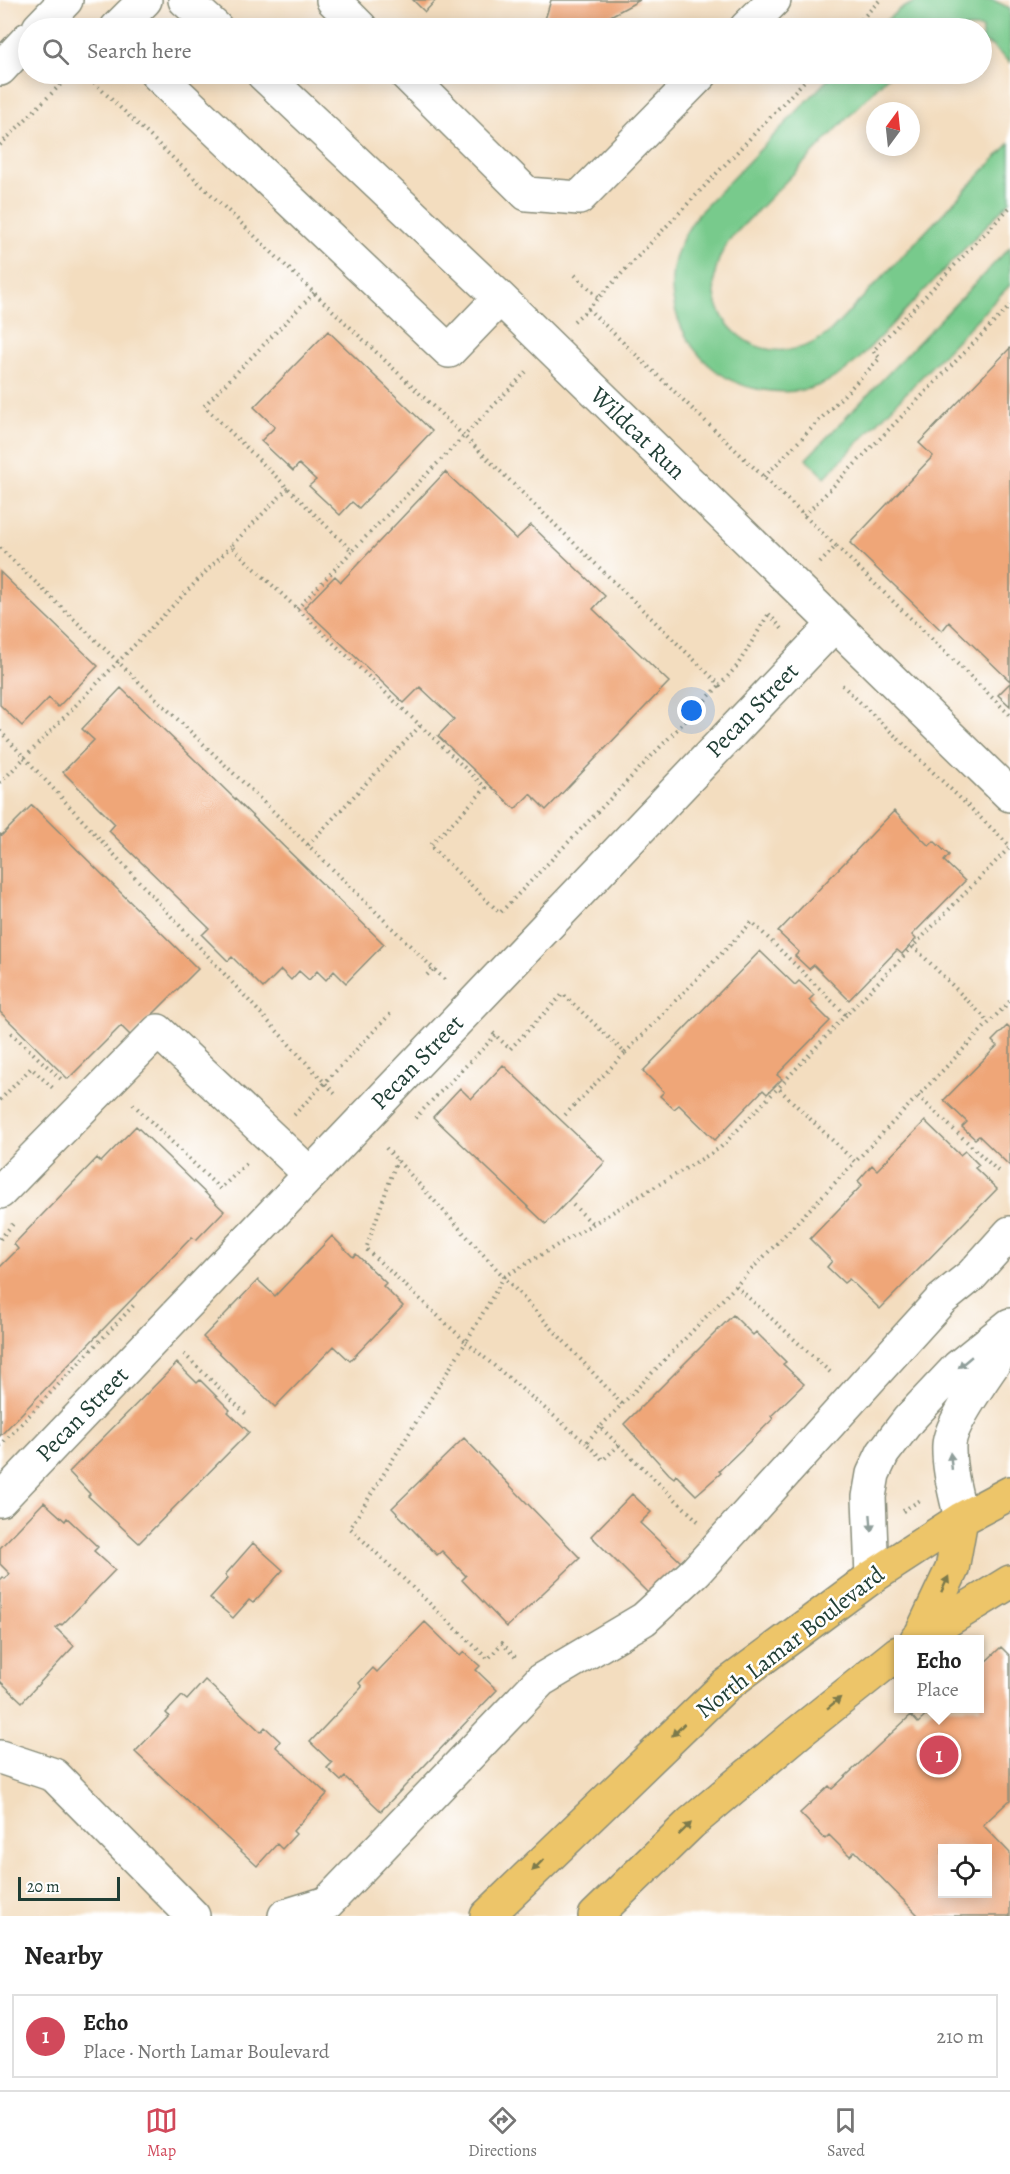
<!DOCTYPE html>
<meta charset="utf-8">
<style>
:root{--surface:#fff;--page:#f6f6f6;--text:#222;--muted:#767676;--line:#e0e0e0;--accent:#d1495b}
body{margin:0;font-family:Alegreya,serif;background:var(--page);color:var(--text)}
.controls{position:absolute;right:18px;bottom:18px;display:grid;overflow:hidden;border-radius:0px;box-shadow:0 3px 15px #0003}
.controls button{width:54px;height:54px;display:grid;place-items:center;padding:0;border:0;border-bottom:2px solid var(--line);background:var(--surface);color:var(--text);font:30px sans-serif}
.compass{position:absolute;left:866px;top:102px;width:54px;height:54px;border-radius:50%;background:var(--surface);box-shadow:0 3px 15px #0003;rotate:15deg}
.scale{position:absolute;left:18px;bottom:15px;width:102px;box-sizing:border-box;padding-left:6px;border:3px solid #1f3d34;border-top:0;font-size:16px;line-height:21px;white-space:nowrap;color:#1f3d34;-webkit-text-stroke:4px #fff;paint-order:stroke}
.you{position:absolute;left:692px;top:711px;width:21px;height:21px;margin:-15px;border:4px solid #fff;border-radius:50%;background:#1a73e8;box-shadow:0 0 0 9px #1a73e833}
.badge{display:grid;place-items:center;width:39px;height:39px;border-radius:50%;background:var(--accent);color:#fff;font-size:20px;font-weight:700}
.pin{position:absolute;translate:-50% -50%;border:3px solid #fff;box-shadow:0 2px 6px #0006}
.popup{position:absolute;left:894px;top:1635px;width:90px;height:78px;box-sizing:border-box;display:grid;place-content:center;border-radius:0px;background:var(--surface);filter:drop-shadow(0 2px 4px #0005);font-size:20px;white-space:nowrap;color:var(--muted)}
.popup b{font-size:22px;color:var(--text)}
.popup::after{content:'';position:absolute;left:50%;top:100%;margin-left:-12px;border:12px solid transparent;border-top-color:var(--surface)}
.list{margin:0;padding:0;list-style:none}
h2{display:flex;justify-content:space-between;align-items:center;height:78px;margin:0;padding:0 24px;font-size:26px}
h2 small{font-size:20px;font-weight:400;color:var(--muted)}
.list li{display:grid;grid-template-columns:39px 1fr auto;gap:18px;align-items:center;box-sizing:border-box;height:84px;margin:0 12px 12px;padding:0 12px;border:2px solid var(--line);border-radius:0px}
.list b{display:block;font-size:22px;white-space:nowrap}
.list p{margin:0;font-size:20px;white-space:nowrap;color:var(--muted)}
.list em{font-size:20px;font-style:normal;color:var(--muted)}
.icon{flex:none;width:33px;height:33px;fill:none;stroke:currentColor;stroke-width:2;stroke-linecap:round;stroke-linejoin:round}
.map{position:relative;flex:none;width:1010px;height:1916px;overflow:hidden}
.search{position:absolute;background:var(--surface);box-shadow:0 3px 15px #0003;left:18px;right:18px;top:18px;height:66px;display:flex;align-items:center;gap:15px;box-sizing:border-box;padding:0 21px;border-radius:33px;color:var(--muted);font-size:22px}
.sheet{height:174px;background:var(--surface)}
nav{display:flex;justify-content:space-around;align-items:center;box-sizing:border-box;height:84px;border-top:2px solid var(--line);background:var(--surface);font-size:16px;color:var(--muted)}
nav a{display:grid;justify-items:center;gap:3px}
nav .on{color:var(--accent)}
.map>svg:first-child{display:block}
.green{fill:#78ca8c;stroke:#4c8460;stroke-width:1.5}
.building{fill:#efa678;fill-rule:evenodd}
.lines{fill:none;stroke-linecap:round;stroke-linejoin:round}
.minor-casing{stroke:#898d7a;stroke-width:36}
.major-casing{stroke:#898d7a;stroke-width:36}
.path{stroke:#898d7a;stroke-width:4;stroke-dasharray:1.5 4.5;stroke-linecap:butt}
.minor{stroke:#fff;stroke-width:33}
.major{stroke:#edc569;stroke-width:33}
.oneway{fill:#8f9e9a}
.oneway2{fill:#7c7a4c}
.labels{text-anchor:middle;stroke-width:5;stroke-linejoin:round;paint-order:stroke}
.street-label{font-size:24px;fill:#1f3d34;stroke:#fff}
</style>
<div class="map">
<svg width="1010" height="1916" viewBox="0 0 1010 1916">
<rect width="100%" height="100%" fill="#fff"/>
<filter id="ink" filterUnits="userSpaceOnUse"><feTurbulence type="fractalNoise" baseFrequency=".0167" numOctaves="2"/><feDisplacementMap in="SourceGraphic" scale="12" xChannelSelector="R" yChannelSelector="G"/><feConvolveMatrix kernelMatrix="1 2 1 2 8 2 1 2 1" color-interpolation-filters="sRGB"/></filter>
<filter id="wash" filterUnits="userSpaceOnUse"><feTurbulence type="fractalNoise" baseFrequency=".008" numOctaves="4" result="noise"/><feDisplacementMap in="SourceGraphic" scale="24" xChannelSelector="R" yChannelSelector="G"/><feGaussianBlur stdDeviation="1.35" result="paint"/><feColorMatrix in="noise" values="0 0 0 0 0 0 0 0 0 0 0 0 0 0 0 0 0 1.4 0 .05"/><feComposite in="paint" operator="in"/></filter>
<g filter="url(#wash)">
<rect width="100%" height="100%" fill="#f3ddbf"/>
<!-- green -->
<path class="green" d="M919,0H993L1010,8V63L992,46L982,41V28H877L900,9Z
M833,74H890L730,239C679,311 763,387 831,331L1010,143V201L858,360C846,370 835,379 820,385C801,393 778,393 757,389C698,378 657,311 677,253C682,238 689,226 699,213Z
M1010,247V285L825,477L806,459Z"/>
<g id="blocks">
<!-- building -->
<path class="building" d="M413,0H436L425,12Z
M551,0H640L592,26H543Z
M328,331L432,431L359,508L352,502L340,515L309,486L316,480L299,464L293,471L261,441L275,427L254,407Z
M1010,348V681L949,622L942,631L850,543L933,456L919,443Z
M445,472L516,539L531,525L605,596L593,609L669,682L546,810L530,794L515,809L438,736L454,719L420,687L404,703L304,608L335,576L341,582Z
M0,572L98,666L58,707L49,698L22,726L0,705Z
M1010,683V706L998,695Z
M121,688L384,944L346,983L334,971L326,980L317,971L309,980L299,971L291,980L281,970L263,988L232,957L228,961L202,935L209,928L109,831L115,824L63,772L94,740L82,729Z
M32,805L198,969L131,1036L121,1026L68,1079L0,1012V834L2,835Z
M894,811L929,846L934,841L949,855L944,861L965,881L912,935L916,939L902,954L897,950L849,1000L814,965L809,969L795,956L799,952L778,932Z
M760,951L795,985L799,981L814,995L809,1000L830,1021L777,1075L782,1079L767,1094L763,1090L715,1140L679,1105L674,1109L660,1096L664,1092L643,1071Z
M1007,1026L1010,1029V1166L979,1136L975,1139L962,1127L967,1122L944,1100L997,1046L992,1041Z
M503,1065L605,1162L546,1224L433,1117L460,1088L471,1099Z
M925,1121L960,1155L965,1151L979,1165L975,1168L997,1189L880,1309L849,1279L844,1283L827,1267L832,1261L810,1239L862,1185L858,1181L872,1165L877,1170Z
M136,1126L224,1211L196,1240L192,1237L0,1436V1267L18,1249L14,1244L97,1158L101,1162Z
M332,1236L353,1257L356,1254L386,1283L383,1286L403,1306L350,1361L334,1346L275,1407L203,1337L258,1280L275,1296Z
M733,1315L753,1335L756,1332L786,1362L783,1364L804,1384L771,1416L773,1419L719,1471L721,1473L696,1495L676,1475L674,1478L669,1474L624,1424Z
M177,1363L197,1383L200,1380L230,1410L228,1412L249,1432L139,1543L88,1496L90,1494L69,1472Z
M464,1438L580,1558L507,1627L462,1580L466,1576L442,1551L437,1555L392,1508Z
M632,1494L651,1512L640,1523L681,1562L649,1594L591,1536Z
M44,1502L65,1521L67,1518L98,1547L94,1551L115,1570L62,1625L61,1624L56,1628L74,1646L22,1702L1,1682L0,1683V1580L3,1577L5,1579L10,1574L0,1564V1548Z
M253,1543L283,1570L253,1603L249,1600L233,1618L210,1598L228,1578L225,1575Z
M425,1622L460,1656L464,1652L480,1666L476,1670L497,1690L381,1811L345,1777L341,1781L327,1768L332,1763L310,1742L362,1687L359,1683L373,1668L377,1672Z
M1001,1647L1010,1656V1800L983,1825L1010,1853V1916H919L855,1851L850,1856L829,1835L825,1839L800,1813L829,1786L832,1789L911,1715L918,1723L934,1708H980V1667ZM942,1848H988V1894H942Z
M205,1680L261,1732L265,1727L280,1741L276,1747L327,1794L293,1831L296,1834L282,1849L277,1844L257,1866L135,1752L169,1716L166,1713L182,1696L187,1700Z"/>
</g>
</g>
<g filter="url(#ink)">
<use href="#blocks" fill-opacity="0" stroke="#898d7a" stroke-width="1.5"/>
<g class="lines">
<!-- minor casing -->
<g class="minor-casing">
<path id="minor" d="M185,0L216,28
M333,0L361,28
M39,28L66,0
M117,28L145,0
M746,28L774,0
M0,69L28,39
M157,74L449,351L500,298
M263,74L500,298L1010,795
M406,74L527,194L579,198L701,74
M0,1192L158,1031L310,1174
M0,1500L834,625
M961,1519C956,1495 948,1469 949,1445C950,1421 995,1362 1010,1340
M872,1577L869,1497L873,1474L883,1453L909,1419L958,1367L1010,1325
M0,1757L54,1775L193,1916
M285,1916L327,1903L541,1680L644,1619L696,1571L941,1300L972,1275L1010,1233"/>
</g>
<!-- major casing -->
<g class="major-casing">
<path id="major" d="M920,1637L952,1569L961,1519
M917,1639L1010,1582
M487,1916L725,1686L872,1577L961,1519L1010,1493
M595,1916L691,1823L798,1733L898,1653"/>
</g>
<!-- path -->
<path class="path" d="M853,28L880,0
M85,74L464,436L526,372
M0,145L71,74
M575,275L598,297
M314,293L204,406L352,551L464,436L720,685L737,666L768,615
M588,309L811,74
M574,321L588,309L836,546
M764,477L880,358L873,351L1010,207
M288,488L231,546L486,788L430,846L500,913L720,685
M804,516L1010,306
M0,548L308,845L447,982
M820,563L836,546L1010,715
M297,609L352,551
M769,614L783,630
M842,685L1010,846
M0,731L337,1096
M0,783L231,546
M308,845L420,726
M913,946L989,1022
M427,975L434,968
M846,1015L778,1088L855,1162L918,1096
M11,1033L62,1080
M493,1033L510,1049L563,994L625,1053L564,1116
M625,1053L752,922L846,1015L1010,847
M0,1100L31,1068L55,1090
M133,1104L220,1189L246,1164
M294,1115L393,1011
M415,1118L496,1035
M386,1148L504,1277L466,1342L366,1249L397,1160
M998,1171L918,1096L1010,1001
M573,1205L593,1224
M0,1239L13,1224
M736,1286L830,1372
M184,1354L247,1415
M622,1404L504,1277L720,1148L778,1088
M600,1427L586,1443L603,1460L619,1445
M0,1446L134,1305L136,1307
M903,1511L922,1499
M698,1521L600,1427L855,1162
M515,1657L502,1643L488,1659L350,1528L466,1342L586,1443"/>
<!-- minor -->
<use href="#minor" class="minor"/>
<!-- major -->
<use href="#major" class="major"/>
</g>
<!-- one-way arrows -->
<defs><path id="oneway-solid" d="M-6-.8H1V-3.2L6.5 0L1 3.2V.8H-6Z" transform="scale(1.5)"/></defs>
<g class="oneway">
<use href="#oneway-solid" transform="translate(965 1362) rotate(140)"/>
<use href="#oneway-solid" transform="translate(951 1461) rotate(-96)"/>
<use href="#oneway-solid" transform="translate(871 1523) rotate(86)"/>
</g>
<g class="oneway2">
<use href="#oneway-solid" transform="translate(945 1584) rotate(-65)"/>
<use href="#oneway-solid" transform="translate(834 1703) rotate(-39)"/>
<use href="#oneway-solid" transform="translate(678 1730) rotate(136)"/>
<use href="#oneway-solid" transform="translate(685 1829) rotate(-44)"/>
<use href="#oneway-solid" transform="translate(538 1865) rotate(135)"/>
</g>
</g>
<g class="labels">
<!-- street labels -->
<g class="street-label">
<text transform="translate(638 433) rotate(44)" y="8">Wildcat Run</text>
<text transform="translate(752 710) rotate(-46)" y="8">Pecan Street</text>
<text transform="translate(417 1062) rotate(-46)" y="8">Pecan Street</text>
<text transform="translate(82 1414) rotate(-46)" y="8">Pecan Street</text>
<text transform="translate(790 1642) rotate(-38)" y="8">North Lamar Boulevard</text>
</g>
</g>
</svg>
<div class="controls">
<button><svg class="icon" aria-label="locate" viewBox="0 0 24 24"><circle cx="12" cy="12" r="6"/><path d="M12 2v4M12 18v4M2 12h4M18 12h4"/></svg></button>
</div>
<svg class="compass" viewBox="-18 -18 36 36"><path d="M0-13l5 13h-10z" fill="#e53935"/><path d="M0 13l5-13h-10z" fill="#767676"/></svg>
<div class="scale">20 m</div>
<div class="you"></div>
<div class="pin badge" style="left:939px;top:1755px">1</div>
<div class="popup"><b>Echo</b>Place</div>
<div class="search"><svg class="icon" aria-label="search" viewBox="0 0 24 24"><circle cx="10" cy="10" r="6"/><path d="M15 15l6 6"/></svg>Search here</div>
</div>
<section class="sheet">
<h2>Nearby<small></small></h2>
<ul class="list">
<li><span class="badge">1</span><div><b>Echo</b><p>Place · North Lamar Boulevard</p></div><em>210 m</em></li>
</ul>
</section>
<nav>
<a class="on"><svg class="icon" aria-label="map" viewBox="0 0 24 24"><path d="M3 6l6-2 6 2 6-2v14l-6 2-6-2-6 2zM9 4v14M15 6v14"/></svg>Map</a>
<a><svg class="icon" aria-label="directions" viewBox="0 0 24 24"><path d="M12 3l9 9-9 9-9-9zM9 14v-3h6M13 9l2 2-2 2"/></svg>Directions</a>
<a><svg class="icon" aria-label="saved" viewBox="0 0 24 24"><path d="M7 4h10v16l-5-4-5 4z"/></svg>Saved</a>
</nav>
